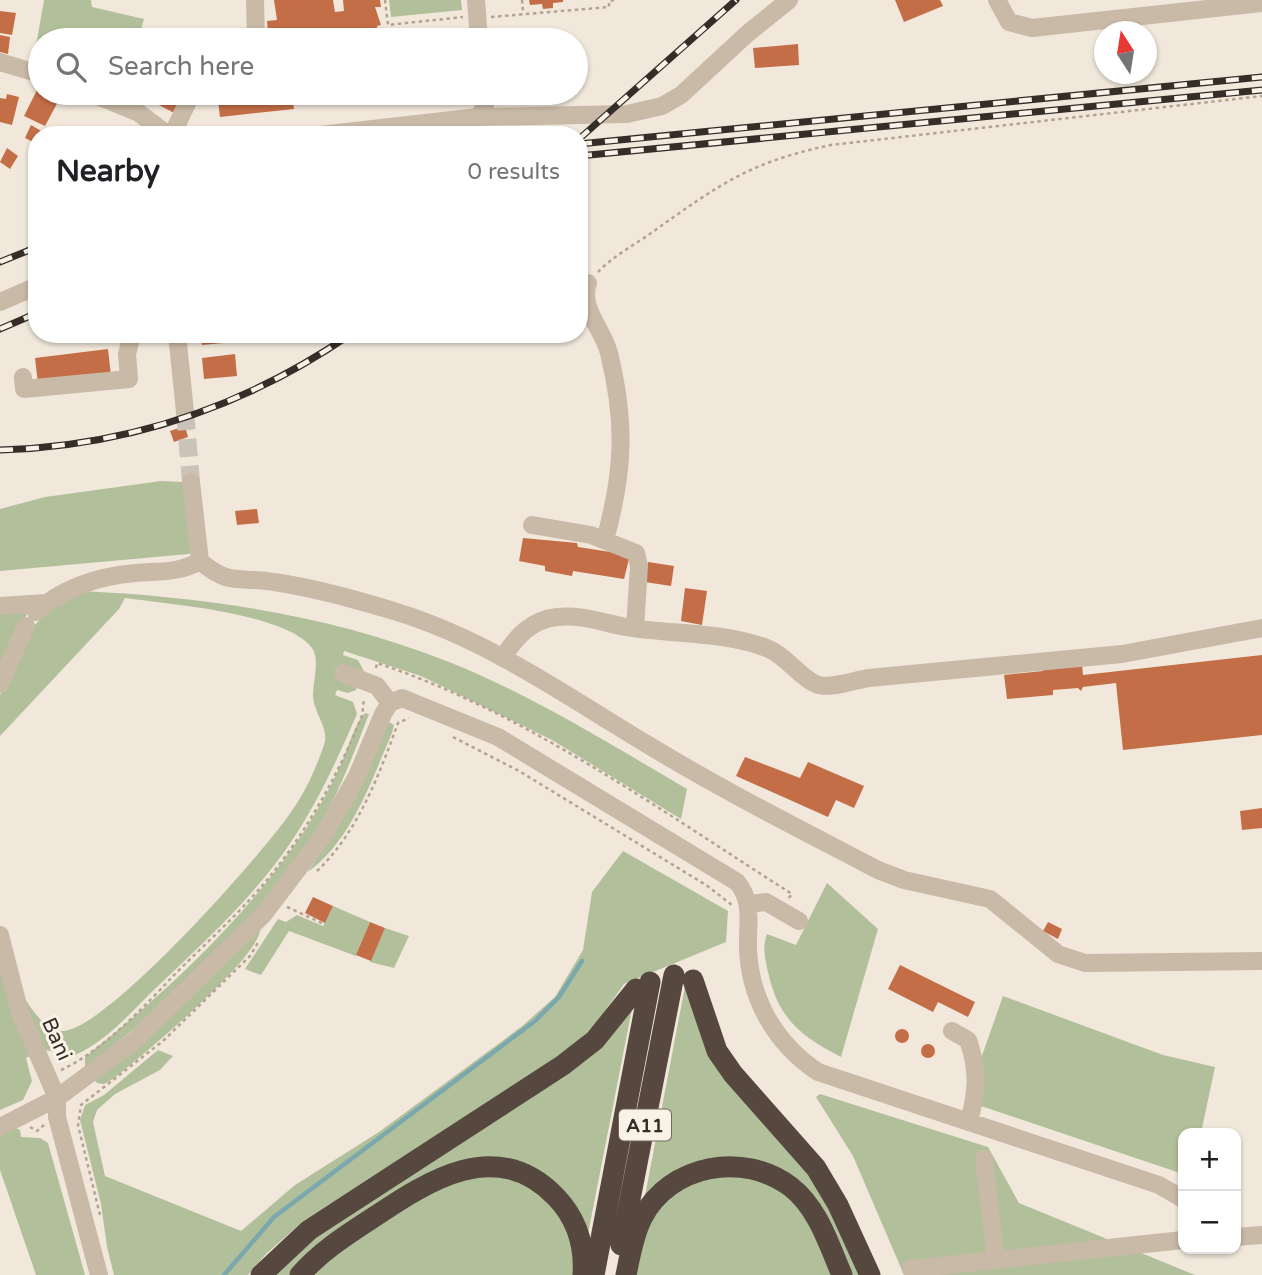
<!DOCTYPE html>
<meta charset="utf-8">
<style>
:root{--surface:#fff;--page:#f2f2f2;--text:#202124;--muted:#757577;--line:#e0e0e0}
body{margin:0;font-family:"Varela Round",sans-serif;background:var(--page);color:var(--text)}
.controls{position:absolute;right:21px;bottom:21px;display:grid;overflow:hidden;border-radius:14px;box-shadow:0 2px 5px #0004}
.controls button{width:63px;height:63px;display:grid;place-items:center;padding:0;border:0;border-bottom:2px solid var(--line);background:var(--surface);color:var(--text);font:35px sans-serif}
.compass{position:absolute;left:1094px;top:21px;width:63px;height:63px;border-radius:50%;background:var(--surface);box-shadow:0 2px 5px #0004;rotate:348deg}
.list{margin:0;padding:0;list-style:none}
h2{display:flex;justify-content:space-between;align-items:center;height:91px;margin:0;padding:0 28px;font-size:30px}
h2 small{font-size:23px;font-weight:400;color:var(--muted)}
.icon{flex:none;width:38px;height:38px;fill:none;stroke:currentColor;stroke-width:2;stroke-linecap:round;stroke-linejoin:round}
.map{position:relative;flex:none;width:1262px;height:1275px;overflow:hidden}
.search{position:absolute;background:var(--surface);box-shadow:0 2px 5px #0004;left:28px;top:28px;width:560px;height:77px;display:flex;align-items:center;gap:18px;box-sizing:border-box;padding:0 24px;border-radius:38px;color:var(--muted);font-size:26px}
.panel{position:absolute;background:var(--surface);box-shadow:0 2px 5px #0004;left:28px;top:126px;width:560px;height:217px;border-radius:28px}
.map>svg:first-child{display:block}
.green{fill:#b1c09b}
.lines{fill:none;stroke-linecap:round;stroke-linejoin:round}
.stream{stroke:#7ba8ad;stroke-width:4.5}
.building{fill:#c36e47}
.minor-tunnel{stroke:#cbc3b7;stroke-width:18;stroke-dasharray:18 9;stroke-linecap:butt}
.path{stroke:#b5a391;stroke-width:2.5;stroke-dasharray:3.5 3.5;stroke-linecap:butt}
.minor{stroke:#c9b9a7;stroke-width:18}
.highway{stroke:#56483f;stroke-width:21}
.rail-casing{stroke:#352d28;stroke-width:7}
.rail{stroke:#f9f2e7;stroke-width:4.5;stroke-dasharray:13;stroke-linecap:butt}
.labels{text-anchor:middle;stroke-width:6;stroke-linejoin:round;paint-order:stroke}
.shield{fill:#f9f2e7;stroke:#706861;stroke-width:2}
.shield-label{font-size:19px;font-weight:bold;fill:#352d28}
.street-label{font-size:21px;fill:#352d28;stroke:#f9f2e7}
</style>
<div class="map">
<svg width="1262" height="1275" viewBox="0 0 1262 1275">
<rect width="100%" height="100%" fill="#f1e8db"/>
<!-- green -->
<path class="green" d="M44,0H91L92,7L144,19L138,40H40V53L35,51Z
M389,0H461L462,10L391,17Z
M161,481L184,482L192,552L189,554L0,571V509L45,497Z
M81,591C207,597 331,615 449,662C532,695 610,744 687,789L681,819L552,740L421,676L344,651L343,655L358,660L365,673L340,665L336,679L358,685L356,690L348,693L337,690L335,695L353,702L357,714C338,758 318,802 291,842C254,897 204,942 157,987C133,1010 106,1042 75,1055L44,1050L19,990C30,1005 43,1032 64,1031C109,1027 262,855 291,812C305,793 316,768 324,745C330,728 313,713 313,695C313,682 320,659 312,648C287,613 167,604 125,598L119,609L0,736V695L34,626L56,602L61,605Z
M32,607L14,634L0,669V609Z
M365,713L369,714C353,756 335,803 310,841C253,926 166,1006 85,1068V1057C168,991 249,915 307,827C319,807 331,787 340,766C348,750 353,726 365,713Z
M389,722L394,725L392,733C371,781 352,840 308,872L355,798Z
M623,851L728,911L726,942L624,984L593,1028L553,1061L303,1221L266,1254L248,1275H114L107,1247L101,1204L80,1120L85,1105L104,1095L158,1050L173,1056L160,1070L115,1094L97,1110L93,1122L105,1176L241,1231L295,1185L379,1132L521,1027L555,997L583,950L592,892Z
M827,883L878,929L841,1057C800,1036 778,1018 768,972C765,958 762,948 767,934L796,945Z
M333,906L370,922L356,956L289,931L261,975L245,969L278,919L286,922L297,915L323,926Z
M260,928C264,954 139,1059 113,1079L104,1084L97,1083L94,1079Z
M385,928L409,936L394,968L370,962Z
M0,971H3L32,1055L26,1058L32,1081L23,1100L0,1110Z
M686,981L696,1018L810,1172L863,1275H849L837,1247L752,1161L645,1196Z
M1003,996L1163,1055L1215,1067L1201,1133H1183V1174L966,1101Z
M632,1009L588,1234L577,1211L487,1159L292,1275H271L295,1250L600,1046Z
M820,1094L988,1147L1019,1203L1195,1275H904L853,1156L816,1097Z
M15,1128L20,1130L21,1137L40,1138L48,1143L85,1275H36L0,1170V1133Z
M744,1174L776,1187L802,1210L834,1275H632L643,1232L659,1205L698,1178Z
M499,1175L535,1187L570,1230L576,1275H310L328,1257L450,1181Z"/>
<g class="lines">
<!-- stream -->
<path class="stream" d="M224,1275L274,1217L535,1021L559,997L582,961"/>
</g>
<!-- building -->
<path class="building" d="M274,0H333L335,12L344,11L343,0H380L381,7H375L381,25L377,26L379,40H355V34L337,36L338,40H279L278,35L268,36L267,21L277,20Z
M529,0H563V2L553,3V8L543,9L542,4L530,5Z
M895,0H940L943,6L904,22Z
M0,11L16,13L12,35L0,33Z
M0,35L10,37L8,54L0,52Z
M798,44L799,65L755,68L753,48Z
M40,84V93L60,98L45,126L24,116Z
M165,93H186L176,114L159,105Z
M217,93H292L294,109L220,117Z
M324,93H377V94L325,101Z
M7,94L19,97L12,125L0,122V98L6,99Z
M31,125L48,135H37V144L25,138Z
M7,148L18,156L10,169L0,162Z
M201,334H243L244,341L202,345Z
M108,349L111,376L38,384L35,358Z
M235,354L237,376L204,379L202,358Z
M185,426L188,437L174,442L170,431Z
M257,509L259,523L237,525L235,511Z
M523,538L577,543L578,547L630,555L624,579L573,571L572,576L545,571V566L519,561Z
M648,562L674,566L671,586L645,582Z
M685,588L707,591L702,625L681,621Z
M1262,655V735L1123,750L1116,683L1083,687L1081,691L1078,688L1053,690V695L1007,699L1004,675L1043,671V665L1082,664L1083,675Z
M745,757L800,778L808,762L864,786L854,808L836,800L828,817L736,776Z
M1262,808V828L1242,830L1240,811Z
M313,897L333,906L325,923L305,913Z
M370,922L385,928L371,961L356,955Z
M1048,922L1062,929L1058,939L1043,931Z
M900,965L975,1002L968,1017L938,1002L933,1012L888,989Z
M895 1036a7 7 0 1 1 14 0a7 7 0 1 1-14 0Z
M921 1051a7 7 0 1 1 14 0a7 7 0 1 1-14 0Z"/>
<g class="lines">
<!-- minor-tunnel -->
<path class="minor-tunnel" d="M185,412L191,482"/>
<!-- path -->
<path class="path" d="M385,0L388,25L463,17
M522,0L523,12
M491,17L609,7V1L614,0
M598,272C613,256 636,244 654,231C720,184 750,162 831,145L1262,96
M376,668L377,663C523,711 663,812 792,894L788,899
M453,737L519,771L706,885L732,905
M317,871C358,832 379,775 398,723L409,718
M287,907L324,924
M61,1070C104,1050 143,1008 175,974C210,939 248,906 278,866C312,822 340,770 361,718C364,711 362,705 365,698
M30,1127L37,1131L44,1125
M100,1215L78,1125L81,1105L163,1041L250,956L259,941"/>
<!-- minor -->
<path class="minor" d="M255,0L256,40
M476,0L479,40
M997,0L1009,22L1032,28L1262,3
M0,62L40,74
M90,93L139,113L168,135
M478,117L627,114L662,106L681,95L747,34L789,0
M172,135L192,93
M320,135L478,117L485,107L484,93
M588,283C579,308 603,329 609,353C626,423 624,471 605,540
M0,302L37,286
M177,334L185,412
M23,377L24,389L129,379L127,354L132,334
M191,482L200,561C230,587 239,576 274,582C315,588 358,600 397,612C488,640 565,695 645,743C720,789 800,829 878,870L904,880L990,899L1058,954L1085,963L1262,961
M532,525L591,535L636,553L639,566L635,628
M0,606L46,603
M36,612C65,586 99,576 136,573C159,571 180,573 200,561
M503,657C517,636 531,620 557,617C580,614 604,623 626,627C672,635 725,631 769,649C787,657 802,679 816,684C829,690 855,680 869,678L1122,654L1262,628
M343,673L377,686L390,703
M0,684L26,626
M749,904L766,902L799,921
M0,935L20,1013L57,1098
M952,1031L968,1040C979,1071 977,1091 969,1122
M57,1098V1117L99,1275
M0,1127L57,1098L135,1040L263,915L323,836L357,776L383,714L390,703L402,698L498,737L737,882C754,902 747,925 748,949C750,1000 776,1044 818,1072L1159,1185L1183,1199
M984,1159L996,1260
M1236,1237L1262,1235
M911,1269L1183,1240"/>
<!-- highway -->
<path class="highway" d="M693,980L717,1051L733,1074L816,1168L838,1205L870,1275
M621,1245L674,975
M261,1275L309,1230L563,1065L595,1040L636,989
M300,1275C320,1252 345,1236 371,1219C428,1181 496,1135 556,1197C577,1219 585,1245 583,1275
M594,1275L650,982
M626,1275C630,1256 633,1236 642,1218C670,1164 744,1151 791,1187C818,1208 829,1245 842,1275"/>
<!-- rail casing -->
<g class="rail-casing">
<path id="rail" d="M579,139L736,0
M579,144L1262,77
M579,156L1262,90
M0,262L37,247
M0,329L37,313
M0,450C128,446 246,406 351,334"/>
</g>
<!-- rail -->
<use href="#rail" class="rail"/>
</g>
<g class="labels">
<!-- shield labels -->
<rect class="shield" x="619" y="1109.5" width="52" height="31" rx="5"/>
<g class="shield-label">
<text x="645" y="1132">A11</text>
</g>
<!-- street labels -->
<g class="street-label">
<text transform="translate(57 1039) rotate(66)" y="7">Bani</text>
</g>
</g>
</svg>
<div class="controls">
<button>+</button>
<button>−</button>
</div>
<svg class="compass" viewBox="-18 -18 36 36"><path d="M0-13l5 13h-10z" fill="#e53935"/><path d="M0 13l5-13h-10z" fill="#757577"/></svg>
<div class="search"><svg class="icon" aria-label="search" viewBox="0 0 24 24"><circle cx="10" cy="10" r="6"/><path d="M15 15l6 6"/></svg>Search here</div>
<section class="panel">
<h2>Nearby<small>0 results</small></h2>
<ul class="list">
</ul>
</section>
</div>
